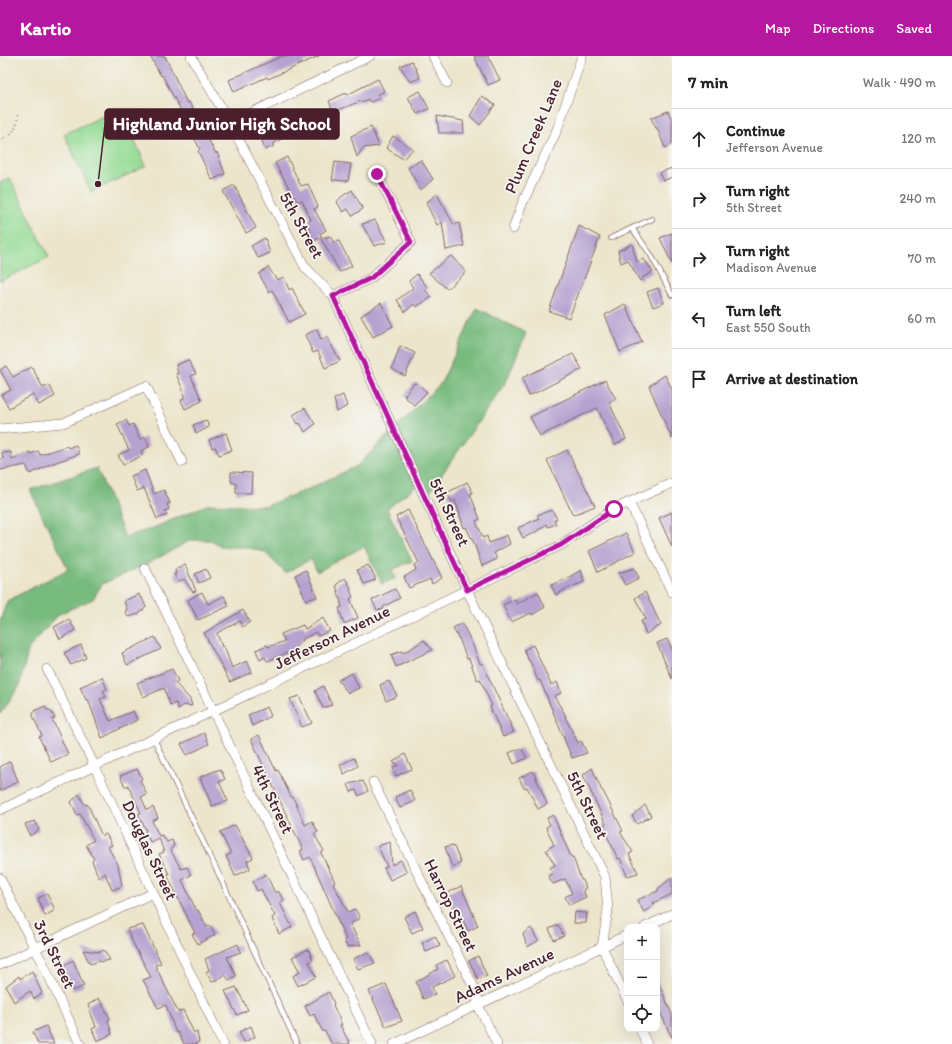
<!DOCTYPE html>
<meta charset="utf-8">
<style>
:root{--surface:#fff;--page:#f6f6f6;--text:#222;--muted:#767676;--line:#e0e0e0;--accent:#b5179e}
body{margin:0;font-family:Itim,sans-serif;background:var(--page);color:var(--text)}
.controls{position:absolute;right:12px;bottom:12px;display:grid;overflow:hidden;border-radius:8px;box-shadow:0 4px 16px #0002}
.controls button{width:36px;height:36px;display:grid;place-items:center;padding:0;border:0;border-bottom:1px solid var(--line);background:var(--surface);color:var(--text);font:20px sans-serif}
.stop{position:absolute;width:12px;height:12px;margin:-9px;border:3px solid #b5179e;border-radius:50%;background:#fff}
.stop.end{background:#b5179e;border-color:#fff;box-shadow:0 1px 4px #0008}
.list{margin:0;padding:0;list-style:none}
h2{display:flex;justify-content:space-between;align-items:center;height:52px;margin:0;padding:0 16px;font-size:17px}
h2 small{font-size:13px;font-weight:400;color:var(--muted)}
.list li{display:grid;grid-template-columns:26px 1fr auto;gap:12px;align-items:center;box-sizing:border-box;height:60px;padding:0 16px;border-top:1px solid var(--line)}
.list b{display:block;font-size:15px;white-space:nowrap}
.list p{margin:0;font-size:13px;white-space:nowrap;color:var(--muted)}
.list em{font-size:13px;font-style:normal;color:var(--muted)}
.icon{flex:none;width:22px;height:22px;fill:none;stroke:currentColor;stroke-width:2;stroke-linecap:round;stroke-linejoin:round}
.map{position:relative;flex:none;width:672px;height:988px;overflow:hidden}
header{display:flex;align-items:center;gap:24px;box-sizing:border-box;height:56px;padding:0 20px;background:var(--accent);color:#fff}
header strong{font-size:19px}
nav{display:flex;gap:22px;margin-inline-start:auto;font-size:14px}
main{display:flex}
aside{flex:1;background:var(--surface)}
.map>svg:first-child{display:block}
.green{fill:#95db95;stroke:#707d60}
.forest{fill:#78bb7e;stroke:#616d54}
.building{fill:#b6a2d0}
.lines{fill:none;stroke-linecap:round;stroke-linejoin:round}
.service-casing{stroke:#836463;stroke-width:6}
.minor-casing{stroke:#836463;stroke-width:10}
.path{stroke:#836463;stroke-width:1.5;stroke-dasharray:1 3;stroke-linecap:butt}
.service{stroke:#fff;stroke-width:4.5}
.minor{stroke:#fff;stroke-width:9}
.route{stroke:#b5179e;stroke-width:5}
.labels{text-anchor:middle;stroke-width:3.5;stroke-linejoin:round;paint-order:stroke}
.street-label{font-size:17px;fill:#4a1f2b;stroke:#f6f6f2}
.leader{fill:none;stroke:#4a1f2b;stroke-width:1.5}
.callout-dot{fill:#4a1f2b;stroke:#f6f6f2;stroke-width:1.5}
.callout{fill:#4a1f2b;stroke:#4a1f2b;stroke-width:1.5}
.callout-label{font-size:18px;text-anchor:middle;font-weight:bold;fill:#fff}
</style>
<header>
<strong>Kartio</strong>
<nav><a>Map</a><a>Directions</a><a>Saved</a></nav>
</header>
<main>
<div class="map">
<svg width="672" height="988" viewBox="0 0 672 988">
<rect width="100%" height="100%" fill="#f6f6f2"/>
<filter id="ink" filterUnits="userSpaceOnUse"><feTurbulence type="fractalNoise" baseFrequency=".025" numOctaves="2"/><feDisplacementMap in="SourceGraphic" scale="8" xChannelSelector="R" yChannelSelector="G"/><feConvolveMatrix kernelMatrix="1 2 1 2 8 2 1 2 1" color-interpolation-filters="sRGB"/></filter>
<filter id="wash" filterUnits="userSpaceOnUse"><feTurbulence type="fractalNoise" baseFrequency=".012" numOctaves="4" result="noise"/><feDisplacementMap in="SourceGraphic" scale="16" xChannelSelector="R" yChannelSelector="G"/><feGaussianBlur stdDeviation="0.9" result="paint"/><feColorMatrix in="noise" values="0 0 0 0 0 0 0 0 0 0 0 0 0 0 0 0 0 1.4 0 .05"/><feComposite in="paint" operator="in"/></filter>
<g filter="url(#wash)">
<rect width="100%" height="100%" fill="#ece5cb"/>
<!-- green -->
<path class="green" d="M114,55L122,57L146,110L91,136L64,78Z
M10,122L49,201L0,225V127Z"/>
<!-- forest -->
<path class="forest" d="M477,252L526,277L506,326L429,437L417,429L387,453L412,505L392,514L396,522L382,528L364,490L317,516L311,503L285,517L265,496L246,491H223L210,484H191L151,506L102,528L93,543L59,558L29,592L19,631L0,658V565L7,545L68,513L30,434L97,412L125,481L153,472L209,448L265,450L306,434L357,410L441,327Z"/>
<g id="blocks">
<!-- building -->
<path class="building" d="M150,0H165L187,47L189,46L216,98L217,96L225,118L212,124L198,95L200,93L188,70L185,71L181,65L185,62L162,19L161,20Z
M282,0H319L268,23L267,21L234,36L229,24Z
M474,0H488L500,24L488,29Z
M412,5L420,22L410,26L400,10Z
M378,23L384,35L378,39L380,42L370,46L368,43L362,47L361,45L333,56L329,45L346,37L347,39Z
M420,35L429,53L417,58L408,41Z
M482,40L495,49L480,69L470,60Z
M313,54L320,67L300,76L298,73L273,88L274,90L265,94L262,85L271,80L268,75Z
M668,55L672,64V88L665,92L657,72H656L651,62Z
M437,60L463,65L464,77H439Z
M371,71L379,90L363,92L357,101L351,80Z
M393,80L413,93L403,103L386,92Z
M287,101L301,130L308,128L318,151L314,153L326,174L320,178L322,181L314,185L307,167L311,164L302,144L297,146L275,107Z
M421,104L433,123L421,134L408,112Z
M335,106L351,108L348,125L332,124Z
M672,112V121L663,125L659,117Z
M234,129L256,172L246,177L223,135Z
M352,134L363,153L352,160L348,153L343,156L337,146L341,141Z
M437,138L454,169L459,167L464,190L446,194L442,166L437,169L426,147Z
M375,164L387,186L374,190L362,168Z
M579,170L600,181L569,262L549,255Z
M672,177V208L660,182Z
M330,180L333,186L339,185L352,210L340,216L321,183Z
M265,182L270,197L258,202L251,190Z
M632,188L637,206L644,203L653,216L642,222L643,224L640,225L628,204L621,207L618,195Z
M451,200L466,216L447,233L429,217Z
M268,211L277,224L284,221L289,234L292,232L305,258L289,266L272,234L269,236L259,218Z
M417,218L428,232L424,233L432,241L416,251L414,248L405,256L397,244L413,232L409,225Z
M658,232L664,247L653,251L647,236Z
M381,247L393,270L373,281L361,260Z
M625,248L642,286L620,296L605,259Z
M317,273L321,284L327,281L340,305L325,312L318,295L313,297L305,279Z
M400,290L415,297L405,320L392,313Z
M573,298L582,313L529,340L522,322Z
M188,304L196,318L191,320L202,345L185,353L181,344L184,342L183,334L176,318L178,317L176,309Z
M6,310L13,321L32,311L43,332L49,329L55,340L39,349L33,338L9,352L1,339L11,334L0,314Z
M665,319L672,333V383L649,330Z
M605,324L616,343L609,346L626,383L615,389L597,352L540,380L530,361Z
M414,327H417L427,336L414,349L404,340Z
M343,339L347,350L337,356L334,343Z
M305,352L315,368L305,376L300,367L298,368L293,359Z
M126,364L129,370L133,368L140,384L145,381L149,391L141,395L143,399L123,409L118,399L129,394L117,368Z
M206,364L209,371L196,378L193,369Z
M226,377L232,394L219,399L215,391L212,392L209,384Z
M76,389L79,398L45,410V411L30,418L26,409L0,414V403H3L2,397L11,396L12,404L30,396L31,398L38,395L40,399L67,390L68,392Z
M567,394L595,450L573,459L547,404Z
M145,414L154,438L164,434L170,447L167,448L169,453L165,455L167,459L157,463L144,432L137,435L131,420Z
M231,416L252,417L251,437H236V427L231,426Z
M467,426L473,437L470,438L480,463L476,465L483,482L487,480L489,487L507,479L510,488L494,497L497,503L482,510L474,487L466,471L464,472L455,444L452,446L447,437Z
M408,454L442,522L432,528L430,523L409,532L404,521L416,514L414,509L419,507L396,461Z
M552,454L557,463L554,464L556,468L548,471L547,468L534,477L523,482L518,472L539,462L537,459Z
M672,456V491L659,462Z
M626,477L635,496L598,516L589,495Z
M185,508L196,535L193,536L184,523L178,526L174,518H176L175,513Z
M368,509L375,521V524L364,528L357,514Z
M634,512L639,522L625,529L619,517Z
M206,513L210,522L199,527L195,518Z
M306,514L317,541L306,544L295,519Z
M581,514L584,526L568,532L556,539L551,529L564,524Z
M345,522L351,532L350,534L353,541L350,543L358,562L344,568L339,552L342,551L336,529Z
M395,533L400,542L383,551L384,553L377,554L372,544Z
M202,536L208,548L224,540L229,550L198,564L188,544Z
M538,536L545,551L532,559L531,557L511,566L503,549L515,543L517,548Z
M645,536L661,569L646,578L641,565L646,563L635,542Z
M139,538L140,542H142L146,551L139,558L128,561L125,555L127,554L124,545Z
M243,554L250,566L242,571L240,565L217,577L222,591L224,590L232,612L247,605L252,616L230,626L204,577Z
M323,562L330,575L318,580L316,576L303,583L292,595L267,605L265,601L260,604L256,594L267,589L268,591L285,585L281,578L303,569L305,573Z
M69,563L75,574L60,583L54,571Z
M462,567L472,587L480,608L482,607L514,676L503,681L490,651L492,650L480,623L477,624L469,602L467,603L459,582H458L453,572Z
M155,581L161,593L127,609L122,597Z
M667,583L672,593V623L657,587Z
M424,584L432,594L396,611L391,599L402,595L404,597Z
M81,589L86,602L71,609L64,597Z
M533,589L551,629L557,626L561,637L554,640L566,660L565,661L578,687L581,685L587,697L572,702L540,624L538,625L530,605H529L524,594Z
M172,613L178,625L175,627L190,643L192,650L184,649L178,653L176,647L170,649L164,632L143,641L137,627Z
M352,617L359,632L348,637L338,624Z
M102,621L107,633L103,635L106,641L100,643L110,665L133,655L137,664L102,682L88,643L86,644L80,631Z
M389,625L397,640L386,645L380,629Z
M323,630L332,649L323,652L315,635Z
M299,640L312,667L302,671L290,643Z
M45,650L47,654H50L55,662L52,663L68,698L51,706L39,681L42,680L33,660L34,655Z
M267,651L271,660L252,670L248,659Z
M204,677L209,688L187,699L181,688Z
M259,679L276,715L278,714L291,741H293L305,769L312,765L318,776L314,778L324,795L321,797L335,826L333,827L348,856L355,853L360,862L350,868L361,889L347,891L344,884L346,883L310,801L304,804L300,795L303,794L251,683Z
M521,692L527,702L514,708L509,697Z
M405,698L412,713L396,720L393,712L398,709L393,706Z
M354,702L358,710L344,718L340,709Z
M10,705L18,725L0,735V711Z
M592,712L602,735H603L623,775L620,776L633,796L629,798L638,817L627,820L620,802L618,803L609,784L602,770L606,768L583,719Z
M137,713L142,723L140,724L147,739L141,741L147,754L153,751L158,762L152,765L159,780L162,779L167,786L172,784L174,790L170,793L181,813L187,811L191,819L182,824L196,854H198L207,871L210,869L215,879L198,888L192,878L195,877L167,819L169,818L159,798L164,796L159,782L150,786L145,775L146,774L138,758L141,757L128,729L125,731L120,720Z
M220,713L225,723L219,726L228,745L212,750L200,721Z
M533,715L547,748L538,753L527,731L524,732L519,722Z
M363,725L368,735L359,740L356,734L351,736L348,728Z
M410,734L415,745L400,752L395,741Z
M79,738L84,748L88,749L102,780L106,778L112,789L108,791L118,809L122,830L112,834L105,817L99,822L92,805L94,803L86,789L94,784L80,758L77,759L71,746Z
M645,749L651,760L637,768L632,760Z
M553,759L571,801H573L581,824H583L586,832L583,834L586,841L569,849L565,841L572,837L565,823L553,828L548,820L553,817L550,812L555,809L546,794L554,789L546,771L550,769L547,762Z
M35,765L39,774L30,780L25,768Z
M235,769L253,802L247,805L250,813L235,820L226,800L231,798L220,776Z
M390,786L392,809L401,804L407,816L390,824L384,812L387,811L378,790Z
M453,789L461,807L452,811L445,791Z
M266,818L275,837L278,835L284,844L280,847L292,871L279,878L272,862L275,860L261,833L257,835L253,826Z
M672,821V838L653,847L654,849L644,856L637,844L658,835V833Z
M461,830L478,870L468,875L456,850L453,852L446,838Z
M47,838L55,854L45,860L38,842Z
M415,855L423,872L412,877L404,861Z
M575,856L587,857L586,867H574Z
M143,869L161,907L155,909L178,956L183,954L194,977L197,976L199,986L195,988H184L178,976L176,977L166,949L158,952L143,924L151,921L134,889L127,873Z
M558,869L564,880L554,884L549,873Z
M531,872L538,885L527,891L523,878Z
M435,880L440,890L426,896L422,887Z
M238,888L241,896L227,901L236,920L229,924L225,919L212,926L206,916L209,914L205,903Z
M308,893L313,904L309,906L316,921L298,930L293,920L300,916L292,901Z
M83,894L100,896L104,894L110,904L101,906L100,905L90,908Z
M368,896L375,907L358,913L353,903Z
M478,900L487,920L478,923L469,905Z
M73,904L84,930L73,935L61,911Z
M447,904L455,920L432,931L435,938L423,943L416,926L438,913L436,909Z
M32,915L42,937L34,943L30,935L14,946L6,930L19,920L20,923Z
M657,924L672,958V982L657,949Z
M386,928L402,965L386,971L369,935Z
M236,931L248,954L237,959L225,935Z
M329,936L334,948L333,949L342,969H340L350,988H332L325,975L323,976L314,958L310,960L305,950Z
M99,942L110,962L108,965L112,978L97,985L92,973L96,971L88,949Z
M46,970L54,988H38L33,976Z
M251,970L255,981L244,986L239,976Z"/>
</g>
</g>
<g filter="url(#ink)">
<use href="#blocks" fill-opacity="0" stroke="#836463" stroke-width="1"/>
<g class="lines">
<!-- service casing -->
<g class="service-casing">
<path id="service" d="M632,172L651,199L672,239
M611,182L652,163
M154,683L222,825L297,988"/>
</g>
<!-- minor casing -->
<g class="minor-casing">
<path id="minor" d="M191,0L230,67L305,211L333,240L467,534L605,821L608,854L602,891L627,944
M433,0L447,27
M230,67L370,0
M513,173L522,148L557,74L582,0
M333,240L371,222L411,186L377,118
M0,373L63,367L146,330L182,406
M629,446L672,536
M145,512L372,988
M47,613L95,711L223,988
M373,726L477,938L478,949L497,988
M0,754L213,655L561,489L614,453L672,427
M0,822L35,893L41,903L80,988
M645,871L672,858
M0,909L153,837
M640,973L647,988
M394,988L627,879"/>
</g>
<!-- path -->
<path class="path" d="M0,84C15,77 17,72 18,56"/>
<!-- service -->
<use href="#service" class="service"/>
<!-- minor -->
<use href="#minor" class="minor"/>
</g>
</g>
<g class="lines" filter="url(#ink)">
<!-- route -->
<path class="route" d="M377,118L411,186L371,222L333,240L467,534L561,489L614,453"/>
</g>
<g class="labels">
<!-- street labels -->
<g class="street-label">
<text transform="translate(533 80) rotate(-67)" y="6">Plum Creek Lane</text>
<text transform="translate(302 169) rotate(61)" y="6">5th Street</text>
<text transform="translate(450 456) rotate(65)" y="6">5th Street</text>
<text transform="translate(332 581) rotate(-26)" y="6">Jefferson Avenue</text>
<text transform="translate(273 743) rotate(64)" y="6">4th Street</text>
<text transform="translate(588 749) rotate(64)" y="6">5th Street</text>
<text transform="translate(150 794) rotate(65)" y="6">Douglas Street</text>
<text transform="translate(451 849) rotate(64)" y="6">Harrop Street</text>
<text transform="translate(55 898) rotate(64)" y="6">3rd Street</text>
<text transform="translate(504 919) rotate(-25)" y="6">Adams Avenue</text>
</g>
</g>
<!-- callouts -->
<path class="leader" d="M98 128L105 68"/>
<circle class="callout-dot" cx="98" cy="128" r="4"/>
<rect class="callout" x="105" y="53" width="234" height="30" rx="4"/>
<g class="callout-label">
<text x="222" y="74">Highland Junior High School</text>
</g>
</svg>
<div class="controls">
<button>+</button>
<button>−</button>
<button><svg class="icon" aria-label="locate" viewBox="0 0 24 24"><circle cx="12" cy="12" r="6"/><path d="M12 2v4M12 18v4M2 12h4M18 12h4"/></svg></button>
</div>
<div class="stop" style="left:614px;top:453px"></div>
<div class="stop end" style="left:377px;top:118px"></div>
</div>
<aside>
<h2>7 min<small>Walk · 490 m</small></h2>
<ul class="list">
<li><svg class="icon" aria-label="ahead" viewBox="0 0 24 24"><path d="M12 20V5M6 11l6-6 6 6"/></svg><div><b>Continue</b><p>Jefferson Avenue</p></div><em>120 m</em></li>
<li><svg class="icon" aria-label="right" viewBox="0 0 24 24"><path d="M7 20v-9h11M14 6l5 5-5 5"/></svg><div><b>Turn right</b><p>5th Street</p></div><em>240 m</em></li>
<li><svg class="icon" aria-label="right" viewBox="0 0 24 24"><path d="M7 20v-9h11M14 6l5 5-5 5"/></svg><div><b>Turn right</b><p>Madison Avenue</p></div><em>70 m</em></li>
<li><svg class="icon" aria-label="left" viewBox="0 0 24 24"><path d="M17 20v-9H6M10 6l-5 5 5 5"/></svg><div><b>Turn left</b><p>East 550 South</p></div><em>60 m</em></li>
<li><svg class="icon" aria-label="arrive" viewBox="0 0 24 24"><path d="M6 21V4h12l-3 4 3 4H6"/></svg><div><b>Arrive at destination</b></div></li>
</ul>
</aside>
</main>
